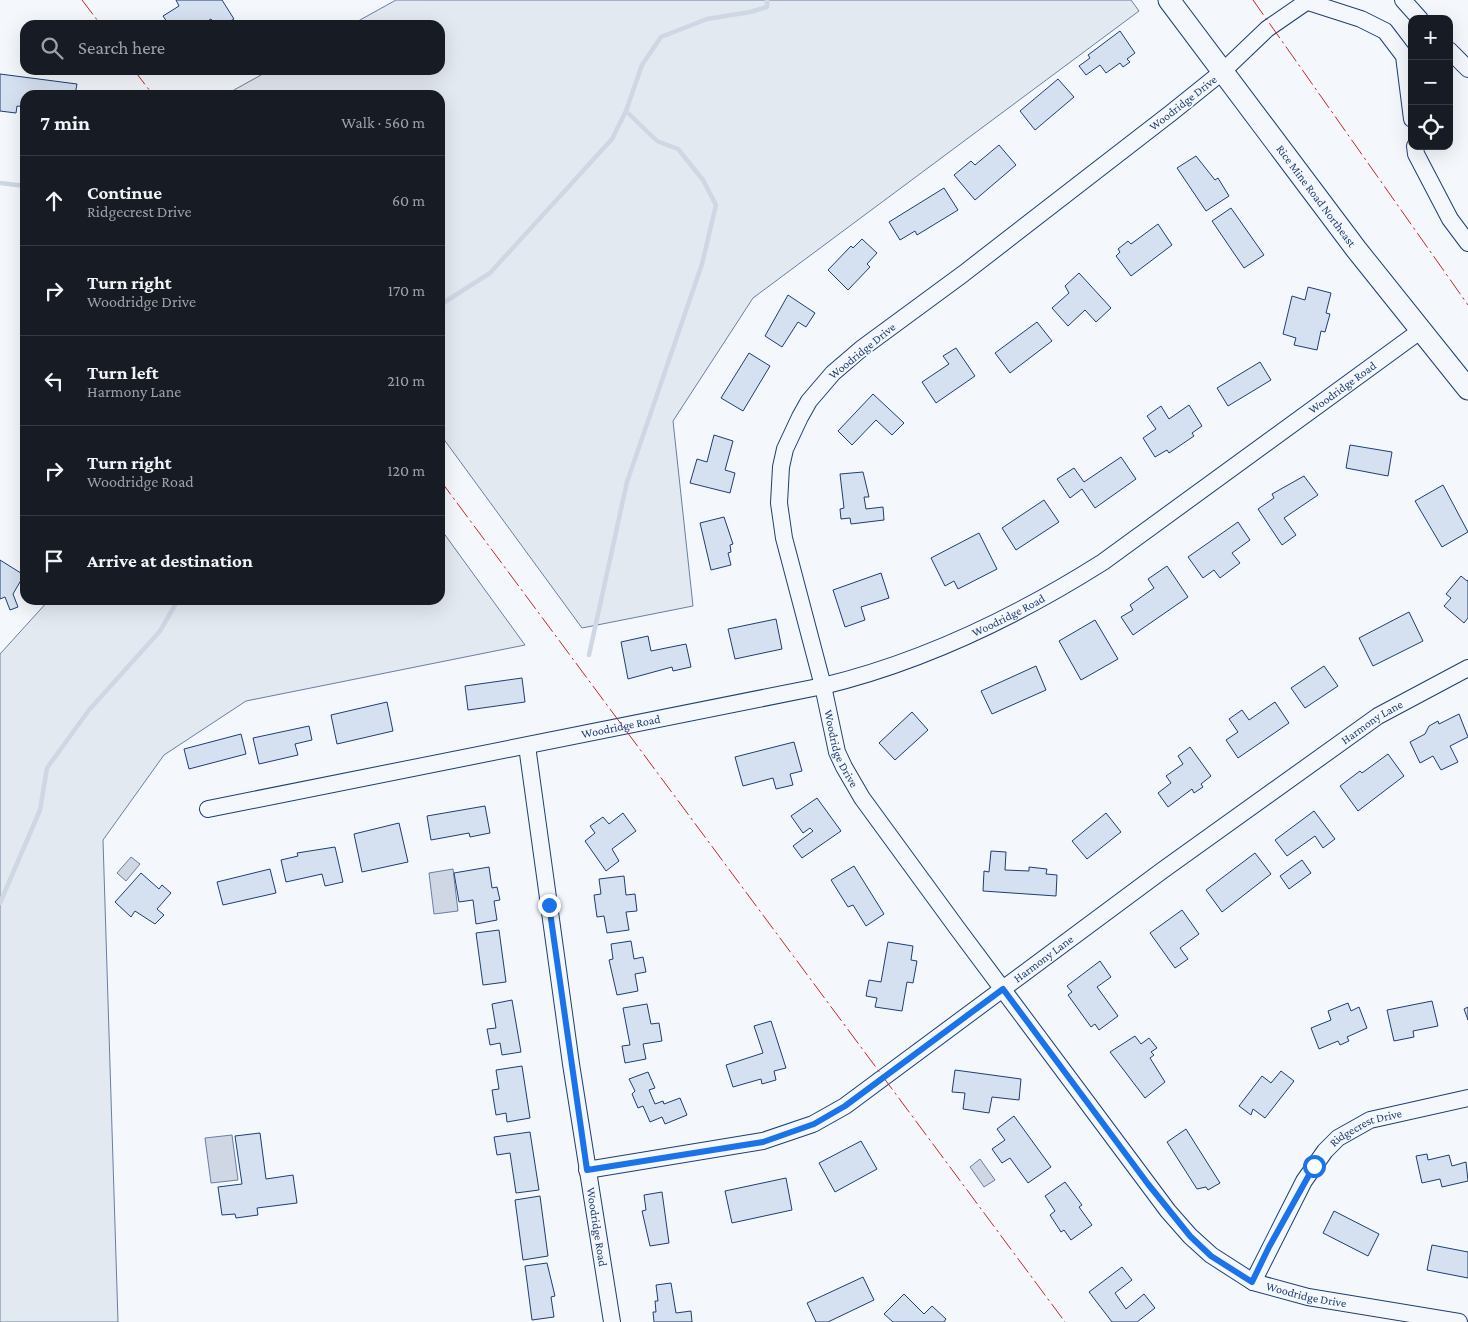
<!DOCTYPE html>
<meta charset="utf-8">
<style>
:root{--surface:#171b24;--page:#242831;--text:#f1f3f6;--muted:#9ea1a6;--line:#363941}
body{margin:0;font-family:"Crimson Pro",serif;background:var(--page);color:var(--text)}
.controls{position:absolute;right:15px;top:15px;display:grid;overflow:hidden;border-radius:10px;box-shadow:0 5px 20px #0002}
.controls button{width:45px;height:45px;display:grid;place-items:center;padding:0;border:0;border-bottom:1px solid var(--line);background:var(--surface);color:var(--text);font:25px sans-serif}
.stop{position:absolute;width:15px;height:15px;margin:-11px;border:4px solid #1a73e8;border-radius:50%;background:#fff}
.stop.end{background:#1a73e8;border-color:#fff;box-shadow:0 1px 5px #0008}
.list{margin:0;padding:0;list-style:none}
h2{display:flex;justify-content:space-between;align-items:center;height:65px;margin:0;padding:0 20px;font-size:21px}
h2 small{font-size:16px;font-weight:400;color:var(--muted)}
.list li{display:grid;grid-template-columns:32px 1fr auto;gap:15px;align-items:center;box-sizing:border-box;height:90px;padding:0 20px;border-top:1px solid var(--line)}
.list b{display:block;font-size:19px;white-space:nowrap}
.list p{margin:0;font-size:16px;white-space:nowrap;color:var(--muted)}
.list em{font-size:16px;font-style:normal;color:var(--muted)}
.icon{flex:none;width:28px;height:28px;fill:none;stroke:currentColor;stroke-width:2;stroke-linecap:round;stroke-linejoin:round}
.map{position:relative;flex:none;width:1468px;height:1322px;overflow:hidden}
.search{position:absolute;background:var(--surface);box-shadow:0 5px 20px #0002;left:20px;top:20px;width:425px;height:55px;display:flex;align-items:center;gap:12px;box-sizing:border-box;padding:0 18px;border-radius:15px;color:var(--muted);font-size:19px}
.panel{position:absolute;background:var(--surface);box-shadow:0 5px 20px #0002;left:20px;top:90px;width:425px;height:515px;border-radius:15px}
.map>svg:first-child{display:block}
.green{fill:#e3e9f0;stroke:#687fa3}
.water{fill:#cfd7e4;stroke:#687fa3}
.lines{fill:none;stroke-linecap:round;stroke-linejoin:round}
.stream{stroke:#cfd7e4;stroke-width:4.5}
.building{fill:#d5e0f0;stroke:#1d3f73}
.minor-casing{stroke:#1d3f73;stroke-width:18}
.major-casing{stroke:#1d3f73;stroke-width:23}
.minor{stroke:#f4f7fb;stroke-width:16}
.major{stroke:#f4f7fb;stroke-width:21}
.power{stroke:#c62828;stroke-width:1;stroke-dasharray:18 4 2.5 4;stroke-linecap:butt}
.route{stroke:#1a73e8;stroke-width:6}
.labels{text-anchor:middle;stroke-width:4;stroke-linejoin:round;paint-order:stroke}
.street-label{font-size:12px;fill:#1d3f73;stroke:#f4f7fb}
</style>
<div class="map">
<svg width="1468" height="1322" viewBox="0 0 1468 1322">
<rect width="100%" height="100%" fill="#f4f7fb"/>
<!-- green -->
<path class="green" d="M396,0H1131L1139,11L753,298L673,421L693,606L582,628L440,434V95H225L270,70H440V25H351Z
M440,528L525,645L246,701L164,755L103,840L118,1322H0V654L49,600H440Z"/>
<!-- water -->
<path class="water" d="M131,857L140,864L126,881L117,873Z
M453,869L458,911L434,914L429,873Z
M232,1135L238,1180L211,1183L205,1138Z
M980,1159L995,1180L984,1187L970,1167Z"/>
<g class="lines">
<!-- stream -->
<path class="stream" d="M0,183L25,186
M440,305L490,273L612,139L626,111L642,65L661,37L707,19L750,12L767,7V0
M589,655L627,482L702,264L716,205L703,180L678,149L657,141L626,111
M0,903L40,810L47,768L89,710L160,631L178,600"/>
</g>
<!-- building -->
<path class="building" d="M176,0H222L234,19L223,25H215L211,19L201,25H169L163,16L179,6Z
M1120,31L1135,53L1127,59L1130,62L1123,67L1120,63L1106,73L1100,65L1086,75L1079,66L1090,58L1088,55Z
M0,74L77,84L75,95H25V107L17,106L16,113L0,111Z
M1058,79L1074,97L1035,130L1020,111Z
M999,145L1016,165L975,200L954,175L971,161L975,165Z
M1196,156L1215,180L1218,178L1229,196L1206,211L1177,168Z
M944,188L958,210L917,235L915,231L900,240L889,222Z
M1231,208L1264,255L1244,268L1212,221Z
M1158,224L1172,245L1131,276L1116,256L1120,252L1118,249L1128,241L1131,244Z
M862,239L877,253L867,264L870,267L848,290L828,270L851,246L853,248Z
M1079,273L1111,308L1096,322L1085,310L1068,326L1052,308L1069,293L1065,286Z
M1308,287L1331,293L1326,313L1330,314L1325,332L1321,331L1317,350L1294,345L1296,338L1283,334L1292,296L1305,300Z
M788,295L815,313L806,327L798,322L782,347L765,336Z
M1037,322L1052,341L1010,373L995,353Z
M956,348L975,376L936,403L922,382L949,364L943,356Z
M749,353L770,366L743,411L721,398Z
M1260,362L1271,380L1228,406L1217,388Z
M873,394L904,423L892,435L876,420L852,445L838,431Z
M1189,405L1202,426L1192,433L1194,436L1169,453L1167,450L1155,457L1143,438L1156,429L1147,416L1161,406L1169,419Z
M714,435L733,441L725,470L735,473L730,493L690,483L697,459L707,462Z
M1350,445L1392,452L1388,476L1346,468Z
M1121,457L1136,479L1095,508L1082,489L1070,498L1057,479L1074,468L1084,482Z
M863,472L869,497H864L866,509L883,507L884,520L851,524L850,518L841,519L840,509L844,508L840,474Z
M1304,476L1318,495L1284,518L1296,535L1282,545L1258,509L1274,498L1272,494Z
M1443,485L1468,532L1442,547L1415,501Z
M1044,500L1059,522L1016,550L1002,528Z
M724,517L733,544L730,545L731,552L728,553L731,565L711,570L700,523Z
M1238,522L1250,540L1232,553L1240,563L1220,578L1214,570L1203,578L1188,557Z
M979,533L997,569L958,589L954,581L945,586L931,558Z
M0,560L24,575L13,594L18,607L10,610L5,597L0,599Z
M1167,566L1188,597L1133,635L1121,617L1133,610L1130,605L1154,588L1148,579Z
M881,573L889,598L861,607L865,620L845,627L833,590Z
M1461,576L1467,581L1468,580V618L1464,623L1444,606L1451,598L1446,594Z
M1409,612L1423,641L1373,666L1359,638Z
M776,619L782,649L735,659L728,629Z
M1095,620L1118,659L1081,680L1059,641Z
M648,636L651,651L686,644L691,667L673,671L672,667L628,679L621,642Z
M1036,666L1046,690L992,714L981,691Z
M1324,666L1338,686L1305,708L1291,688Z
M522,678L525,702L468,710L465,686Z
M387,702L393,731L337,744L331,715Z
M1275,702L1289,723L1238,758L1226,740L1238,732L1229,719L1242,710L1249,720Z
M912,712L928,730L895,760L879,743Z
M1459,714L1468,737L1450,746L1458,762L1441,770L1433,756L1420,763L1410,742L1425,734L1429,726L1438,721L1439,724Z
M309,726L312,740L295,744L298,755L259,764L253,738Z
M241,734L246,754L189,769L184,749Z
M794,742L802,771L790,774L793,785L776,789L773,778L743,786L735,757Z
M1190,747L1211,776L1201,784L1203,787L1194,793L1192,789L1168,807L1158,793L1171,783L1166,776L1183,764L1178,756Z
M1388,754L1404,776L1358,811L1340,786L1360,771L1362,773Z
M817,798L841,831L802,858L793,846L813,831L810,828L803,833L791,816Z
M485,806L490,833L470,837L469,833L431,840L427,816Z
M1314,811L1335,839L1323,848L1315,836L1287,856L1275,840Z
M623,813L636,831L612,849L619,861L606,871L585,841L595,833L590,826L603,817L609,824Z
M1106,813L1121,832L1087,859L1072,841Z
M399,823L408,862L362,872L354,834Z
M335,847L343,882L325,886L322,874L286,882L281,860L298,856L297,853Z
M991,851L1006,852L1005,870L1029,871V867L1047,869L1046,874L1057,875L1056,896L983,891L984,871L989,872Z
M1255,853L1271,874L1222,912L1206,890Z
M1302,860L1311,873L1289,889L1280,876Z
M854,866L884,914L866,926L853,905L848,907L831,880Z
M489,867L492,888L497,887L500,900L494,901L497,920L476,924L473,900L459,902L454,873Z
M270,869L276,893L223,905L217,882Z
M141,873L159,889L162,885L171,893L157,909L164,915L155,924L135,911L131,917L115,902Z
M624,876L626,895L635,894L637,911L626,912L629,930L607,933L604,916L597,917L594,895L601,894L599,879Z
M1182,910L1199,934L1180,948L1188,959L1175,968L1150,933Z
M499,930L506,982L483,985L476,933Z
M631,941L634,959L643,957L646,972L635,974L638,991L617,995L609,960L613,959L611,944Z
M888,942L913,946L911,960L917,961L913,983L907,982L902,1011L875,1007L877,998L866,996L869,980L881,982Z
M1100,961L1111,977L1097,987L1118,1016L1099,1030L1095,1024L1091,1027L1068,995L1072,992L1067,986Z
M512,1000L521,1052L502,1055L500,1043L490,1045L487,1029L496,1028L492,1004Z
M1432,1001L1438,1026L1413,1031L1414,1037L1394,1041L1387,1010Z
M1348,1003L1351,1011L1359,1007L1367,1028L1347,1037L1349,1041L1340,1045L1338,1041L1319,1049L1311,1028L1331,1020L1328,1011Z
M647,1004L651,1024L659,1023L662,1041L643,1044L646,1059L625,1063L622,1046L630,1045L623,1008Z
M1468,1007V1020L1464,1009Z
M771,1021L786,1068L774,1071L776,1080L762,1084L761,1079L733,1087L726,1065L763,1053L754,1026Z
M1135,1036L1141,1044L1149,1038L1157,1048L1151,1052L1154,1055L1150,1058L1165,1082L1145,1098L1110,1052Z
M522,1066L530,1118L507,1122L506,1113L496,1115L492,1090L499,1089L496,1070Z
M955,1070L1021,1079L1019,1100L992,1097L989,1113L963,1109L965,1093L952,1092Z
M1281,1071L1294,1081L1265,1118L1253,1109L1251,1115L1239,1106L1262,1076L1271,1083Z
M648,1072L655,1088L649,1090L655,1104L663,1101L664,1104L680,1098L687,1115L665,1124L662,1117L650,1122L643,1106L638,1108L632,1094L635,1091L629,1079Z
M1014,1116L1051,1167L1028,1183L1010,1158L1002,1163L992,1149L1005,1140L997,1129Z
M1186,1129L1220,1183L1208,1190L1206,1187L1197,1189L1167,1142Z
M530,1132L539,1190L516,1193L510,1153L497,1155L494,1137Z
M260,1133L266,1179L293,1175L297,1203L257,1208L258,1215L236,1218L235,1214L222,1215L218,1187L242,1184L235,1136Z
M861,1141L877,1169L835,1192L819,1163Z
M1427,1154L1428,1160L1449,1155L1452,1166L1466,1162L1468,1181L1442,1187L1440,1179L1422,1183L1416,1156Z
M786,1178L792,1210L732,1223L725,1191Z
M1065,1182L1082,1205L1079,1207L1092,1225L1071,1240L1064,1230L1061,1232L1050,1215L1055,1211L1045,1196Z
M662,1192L669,1243L650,1246L642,1211L646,1210L644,1195Z
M540,1196L548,1256L523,1260L515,1200Z
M1334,1211L1379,1234L1368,1256L1323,1233Z
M1432,1245L1468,1252V1278L1427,1270Z
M547,1263L555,1296L551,1297L554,1317L532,1320L525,1266Z
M1122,1267L1132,1280L1115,1293L1126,1309L1144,1294L1155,1308L1137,1322H1112L1089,1292Z
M863,1277L874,1300L828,1322H816L807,1303Z
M671,1283L676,1313L691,1311L692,1322H654L653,1312H656L655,1301H658L656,1285Z
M904,1294L924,1314L932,1306L946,1319L944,1322H893L884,1314Z"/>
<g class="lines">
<!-- minor casing -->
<g class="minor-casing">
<g id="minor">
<path id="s1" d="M1309,0L1267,29L1222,72L1171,113L963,274L861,349L833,373L809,401L800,417L785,449L781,467L779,503L784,538L823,686L837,752L844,767L862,798L957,928L1168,1211L1190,1236L1211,1255L1253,1282L1308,1297L1459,1322"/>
<path d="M1403,0L1420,19"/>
<path d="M1308,2L1361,19L1385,31L1404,56L1412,119"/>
<path d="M1449,50L1468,69"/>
<path d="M1415,146L1416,154L1450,219L1468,243"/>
<path id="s2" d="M527,746L571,1064L612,1322"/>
<path id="s3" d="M208,809L823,686C923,662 1016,617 1103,562L1420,331"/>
<path id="s4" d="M587,1170L763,1141L813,1124L845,1106L1163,870L1378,716L1468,668"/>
<path id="s5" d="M1253,1282L1304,1181L1325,1151L1338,1138L1370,1120L1468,1098"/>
</g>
</g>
<!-- major casing -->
<g class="major-casing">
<g id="major">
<path id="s6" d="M1169,0L1356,249L1468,389"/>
</g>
</g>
<!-- minor -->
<use href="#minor" class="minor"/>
<!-- major -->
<use href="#major" class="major"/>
<!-- power -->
<path class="power" d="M82,0L101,25
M1253,0L1468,305
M134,70L153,95
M440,480L1065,1322"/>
</g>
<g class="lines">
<!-- route -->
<path class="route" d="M549,905L587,1170L763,1142L814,1124L845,1106L1003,989L1148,1184L1190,1236L1211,1256L1252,1282L1269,1247L1314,1166"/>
</g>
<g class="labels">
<!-- street labels -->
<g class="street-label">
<text transform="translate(1183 103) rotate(-38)" y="4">Woodridge Drive</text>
<text dy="4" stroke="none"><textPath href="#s6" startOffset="245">Rice Mine Road Northeast</textPath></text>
<text transform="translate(862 351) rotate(-39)" y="4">Woodridge Drive</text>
<text dy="4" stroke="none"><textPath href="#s3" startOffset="1231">Woodridge Road</textPath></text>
<text dy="4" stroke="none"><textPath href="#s3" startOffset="826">Woodridge Road</textPath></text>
<text dy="4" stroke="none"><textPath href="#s4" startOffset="920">Harmony Lane</textPath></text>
<text dy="4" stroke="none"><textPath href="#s3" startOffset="421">Woodridge Road</textPath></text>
<text dy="4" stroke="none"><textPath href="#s1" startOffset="1004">Woodridge Drive</textPath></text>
<text dy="4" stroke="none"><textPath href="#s4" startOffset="515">Harmony Lane</textPath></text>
<text dy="4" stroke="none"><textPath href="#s5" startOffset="198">Ridgecrest Drive</textPath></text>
<text dy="4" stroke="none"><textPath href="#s2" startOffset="486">Woodridge Road</textPath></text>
<text dy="4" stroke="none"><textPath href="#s1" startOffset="1739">Woodridge Drive</textPath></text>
</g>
</g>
</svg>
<div class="controls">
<button>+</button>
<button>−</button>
<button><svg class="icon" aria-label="locate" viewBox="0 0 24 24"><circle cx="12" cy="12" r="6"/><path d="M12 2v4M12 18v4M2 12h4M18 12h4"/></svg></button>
</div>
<div class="stop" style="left:1314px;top:1166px"></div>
<div class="stop end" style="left:549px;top:905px"></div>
<div class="search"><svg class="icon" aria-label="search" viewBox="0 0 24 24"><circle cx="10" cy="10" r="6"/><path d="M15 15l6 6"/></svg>Search here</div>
<section class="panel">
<h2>7 min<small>Walk · 560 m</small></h2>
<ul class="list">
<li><svg class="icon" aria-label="ahead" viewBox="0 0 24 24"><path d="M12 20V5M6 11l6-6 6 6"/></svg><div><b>Continue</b><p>Ridgecrest Drive</p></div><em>60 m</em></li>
<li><svg class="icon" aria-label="right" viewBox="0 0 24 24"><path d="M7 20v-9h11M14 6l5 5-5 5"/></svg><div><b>Turn right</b><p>Woodridge Drive</p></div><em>170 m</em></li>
<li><svg class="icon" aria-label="left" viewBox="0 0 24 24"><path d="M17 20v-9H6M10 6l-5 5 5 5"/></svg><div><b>Turn left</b><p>Harmony Lane</p></div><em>210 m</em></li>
<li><svg class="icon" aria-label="right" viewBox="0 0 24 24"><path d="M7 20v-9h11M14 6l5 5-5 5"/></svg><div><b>Turn right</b><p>Woodridge Road</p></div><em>120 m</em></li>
<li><svg class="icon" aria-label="arrive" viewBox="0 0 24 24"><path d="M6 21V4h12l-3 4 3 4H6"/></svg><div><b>Arrive at destination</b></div></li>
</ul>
</section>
</div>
